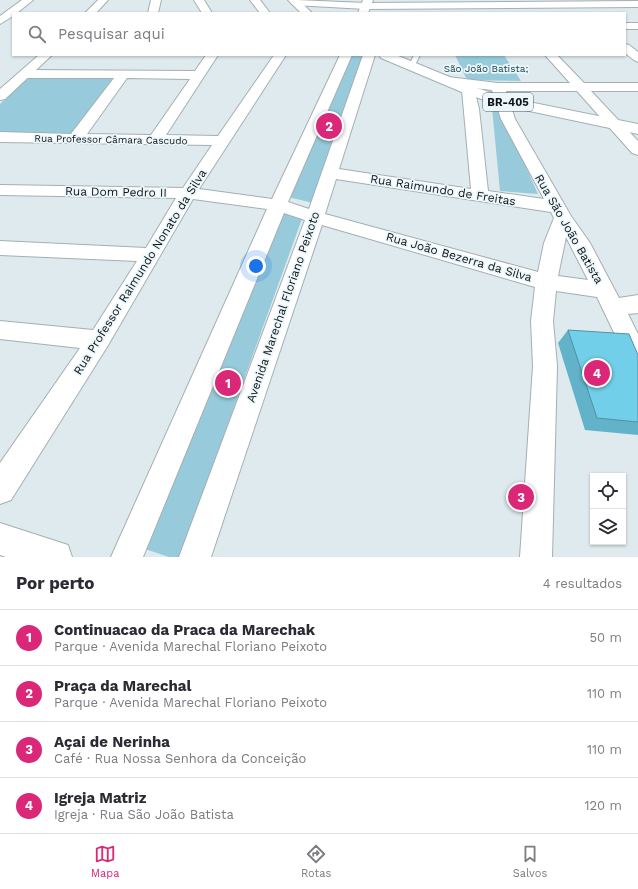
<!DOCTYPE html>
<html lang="pt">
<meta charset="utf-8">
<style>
:root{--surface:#fff;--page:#f2f2f3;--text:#2b2b33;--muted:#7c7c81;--line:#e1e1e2;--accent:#db2777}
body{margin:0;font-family:"Work Sans",sans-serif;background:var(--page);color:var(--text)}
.controls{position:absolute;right:12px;bottom:12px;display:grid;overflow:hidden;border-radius:0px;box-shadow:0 1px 3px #0004}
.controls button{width:36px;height:36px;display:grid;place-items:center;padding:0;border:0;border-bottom:1px solid var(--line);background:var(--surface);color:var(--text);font:20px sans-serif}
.you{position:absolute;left:256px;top:266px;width:14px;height:14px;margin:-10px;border:3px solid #fff;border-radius:50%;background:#1a73e8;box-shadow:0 0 0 6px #1a73e833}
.badge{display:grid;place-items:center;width:26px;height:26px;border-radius:50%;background:var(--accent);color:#fff;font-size:13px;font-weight:700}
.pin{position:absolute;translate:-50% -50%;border:2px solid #fff;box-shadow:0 1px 4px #0006}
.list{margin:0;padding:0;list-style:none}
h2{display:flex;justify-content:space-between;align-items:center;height:52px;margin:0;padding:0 16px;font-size:17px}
h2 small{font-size:13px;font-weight:400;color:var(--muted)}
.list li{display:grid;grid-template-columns:26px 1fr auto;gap:12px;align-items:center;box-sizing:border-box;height:56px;padding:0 16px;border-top:1px solid var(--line)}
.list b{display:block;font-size:15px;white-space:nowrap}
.list p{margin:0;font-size:13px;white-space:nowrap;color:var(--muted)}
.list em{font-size:13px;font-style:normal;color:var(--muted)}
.icon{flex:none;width:22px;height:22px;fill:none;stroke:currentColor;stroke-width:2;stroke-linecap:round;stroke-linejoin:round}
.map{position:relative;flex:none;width:638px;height:557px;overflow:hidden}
.search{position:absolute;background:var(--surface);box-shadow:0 1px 3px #0004;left:12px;right:12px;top:12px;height:44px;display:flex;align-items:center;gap:10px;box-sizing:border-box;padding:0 14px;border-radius:0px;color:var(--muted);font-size:15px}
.sheet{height:276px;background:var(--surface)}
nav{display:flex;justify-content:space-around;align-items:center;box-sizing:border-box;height:56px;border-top:1px solid var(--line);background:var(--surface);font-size:11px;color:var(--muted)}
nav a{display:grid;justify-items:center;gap:2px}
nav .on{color:var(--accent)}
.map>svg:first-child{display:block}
.green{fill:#97cbdb}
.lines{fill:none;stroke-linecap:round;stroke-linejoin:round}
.lane-casing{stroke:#a4afb2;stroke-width:2}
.street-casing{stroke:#a4afb2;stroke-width:2}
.secondary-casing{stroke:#a4afb2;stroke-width:2}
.highway-casing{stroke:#a4afb2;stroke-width:2}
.lane{fill:#fff;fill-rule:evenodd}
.street{fill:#fff;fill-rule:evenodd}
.secondary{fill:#fff;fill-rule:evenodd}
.highway{fill:#fff;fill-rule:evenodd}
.wall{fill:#62b2c9}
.building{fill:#72cfea;stroke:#5091a4}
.labels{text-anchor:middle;stroke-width:3.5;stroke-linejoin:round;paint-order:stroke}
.far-park-label{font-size:10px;fill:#113c48;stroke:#ecf7fb}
.far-street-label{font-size:10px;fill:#121617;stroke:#ecf7fb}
.shield{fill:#ecf7fb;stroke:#535a5b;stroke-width:1}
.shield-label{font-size:11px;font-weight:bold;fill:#121617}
.street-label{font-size:12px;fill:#121617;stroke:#ecf7fb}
</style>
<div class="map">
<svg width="638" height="557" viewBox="0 0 638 557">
<rect width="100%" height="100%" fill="#dfeaee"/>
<!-- green -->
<path class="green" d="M349,55H363L313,203L288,197Z
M455,55H504L521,81L467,80Z
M28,78H120L80,134L0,133V104Z
M492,108H500L538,194L500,191Z
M284,212L303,216L180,557H169L145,549Z"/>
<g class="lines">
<!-- lane casing -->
<g class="lane-casing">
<path id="lane" d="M414,55H420L414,67H410L409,66Z"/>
</g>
<!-- street casing -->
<g class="street-casing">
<path id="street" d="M22,0H33L17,13H13V16L0,24V16Z
M98,0H108L96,13H85Z
M151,0H161L158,13H148Z
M194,0H204L212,13H202Z
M250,0H260L270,13H260Z
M296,0L366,3L638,1V7L366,9L293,5L291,3Z
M625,23H638V29H625Z
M625,44L629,45L638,52V62L634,60L625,53Z
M206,55H218L166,135L218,136L274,55H286L199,189L272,199L340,55H352L288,202L309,209L363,55H375L339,169L471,189L462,90L465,87L443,84L442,81L443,78L448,77L498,83H570L545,55H557L584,83H638V91H591L638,141V155L632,153L577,91H506L515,119L571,216L590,243L619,298L638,295V313L628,314L638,334V367L629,364L597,297L556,291L553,321L557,366L552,557H520L533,366L531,321L535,287L322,225L211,557H179L305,220L284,213L143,557H111L267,209L193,199L107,347L11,500L0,504V463L80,348L0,339V321L93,330L137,261L0,255V241L146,248L176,198L0,195V185L183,188L212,145L0,142V132L71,134L114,78H25L21,77L19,74L21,71L25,70L195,71ZM127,78L190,79L151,135L87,134ZM474,88L492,90L501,119L544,199L488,191L479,109ZM336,179L551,212L554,218L544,243L538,272L325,214ZM566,237L588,280L558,276Z
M0,523L68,545L72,557H6L0,555Z"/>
</g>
<!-- secondary casing -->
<g class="secondary-casing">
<path id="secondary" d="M363,0H373L368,13H358Z
M39,55H52L5,99L0,100V89Z"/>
</g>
<!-- highway casing -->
<g class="highway-casing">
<path id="highway" d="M288,0H299L312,13H301Z
M379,55H396L474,87L504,97L638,124V134L496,104L464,93L381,58Z"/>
</g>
<!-- lane -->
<use href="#lane" class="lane"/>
<!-- street -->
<use href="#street" class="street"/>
<!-- secondary -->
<use href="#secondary" class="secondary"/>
<!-- highway -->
<use href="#highway" class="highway"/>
</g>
<!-- wall -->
<path class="wall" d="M568,330L638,355V435L585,430L558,343Z"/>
<!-- building -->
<path class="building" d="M568,330L629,334L638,355V422L597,418Z"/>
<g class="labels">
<!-- far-park labels -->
<g class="far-park-label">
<text x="486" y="72">São João Batista;</text>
</g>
<!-- far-street labels -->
<g class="far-street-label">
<text transform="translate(111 139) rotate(1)" y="4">Rua Professor Câmara Cascudo</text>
</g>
<!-- shield labels -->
<rect class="shield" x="483" y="93" width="50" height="18" rx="3"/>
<g class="shield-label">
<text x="508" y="106">BR-405</text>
</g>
<!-- street labels -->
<g class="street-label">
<text transform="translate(443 190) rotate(9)" y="4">Rua Raimundo de Freitas</text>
<text transform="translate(116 192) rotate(1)" y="4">Rua Dom Pedro II</text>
<text transform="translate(569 229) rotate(60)" y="4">Rua São João Batista</text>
<text transform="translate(459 257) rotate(16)" y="4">Rua João Bezerra da Silva</text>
<text transform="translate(140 272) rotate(-58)" y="4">Rua Professor Raimundo Nonato da Silva</text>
<text transform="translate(283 307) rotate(-71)" y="4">Avenida Marechal Floriano Peixoto</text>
</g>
</g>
</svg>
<div class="controls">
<button><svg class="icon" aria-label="locate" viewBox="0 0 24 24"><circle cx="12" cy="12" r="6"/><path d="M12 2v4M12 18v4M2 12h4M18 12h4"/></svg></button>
<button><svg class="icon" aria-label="layers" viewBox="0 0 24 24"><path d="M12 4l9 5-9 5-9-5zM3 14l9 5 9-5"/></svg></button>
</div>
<div class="you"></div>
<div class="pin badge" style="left:228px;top:383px">1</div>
<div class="pin badge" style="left:329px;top:126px">2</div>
<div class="pin badge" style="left:521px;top:497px">3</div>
<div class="pin badge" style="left:597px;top:373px">4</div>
<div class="search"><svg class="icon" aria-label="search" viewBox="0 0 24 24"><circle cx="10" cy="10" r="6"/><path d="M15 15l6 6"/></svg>Pesquisar aqui</div>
</div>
<section class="sheet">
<h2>Por perto<small>4 resultados</small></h2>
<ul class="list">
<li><span class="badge">1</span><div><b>Continuacao da Praca da Marechak</b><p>Parque · Avenida Marechal Floriano Peixoto</p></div><em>50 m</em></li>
<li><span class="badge">2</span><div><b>Praça da Marechal</b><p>Parque · Avenida Marechal Floriano Peixoto</p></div><em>110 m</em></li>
<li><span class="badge">3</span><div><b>Açai de Nerinha</b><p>Café · Rua Nossa Senhora da Conceição</p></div><em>110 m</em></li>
<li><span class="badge">4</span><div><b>Igreja Matriz</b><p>Igreja · Rua São João Batista</p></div><em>120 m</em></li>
</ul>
</section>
<nav>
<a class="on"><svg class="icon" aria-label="map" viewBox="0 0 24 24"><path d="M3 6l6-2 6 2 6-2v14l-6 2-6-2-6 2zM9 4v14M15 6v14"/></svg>Mapa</a>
<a><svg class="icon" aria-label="directions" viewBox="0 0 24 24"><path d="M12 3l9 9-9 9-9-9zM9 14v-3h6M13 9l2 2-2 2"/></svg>Rotas</a>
<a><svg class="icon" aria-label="saved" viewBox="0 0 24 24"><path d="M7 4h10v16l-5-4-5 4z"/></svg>Salvos</a>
</nav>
